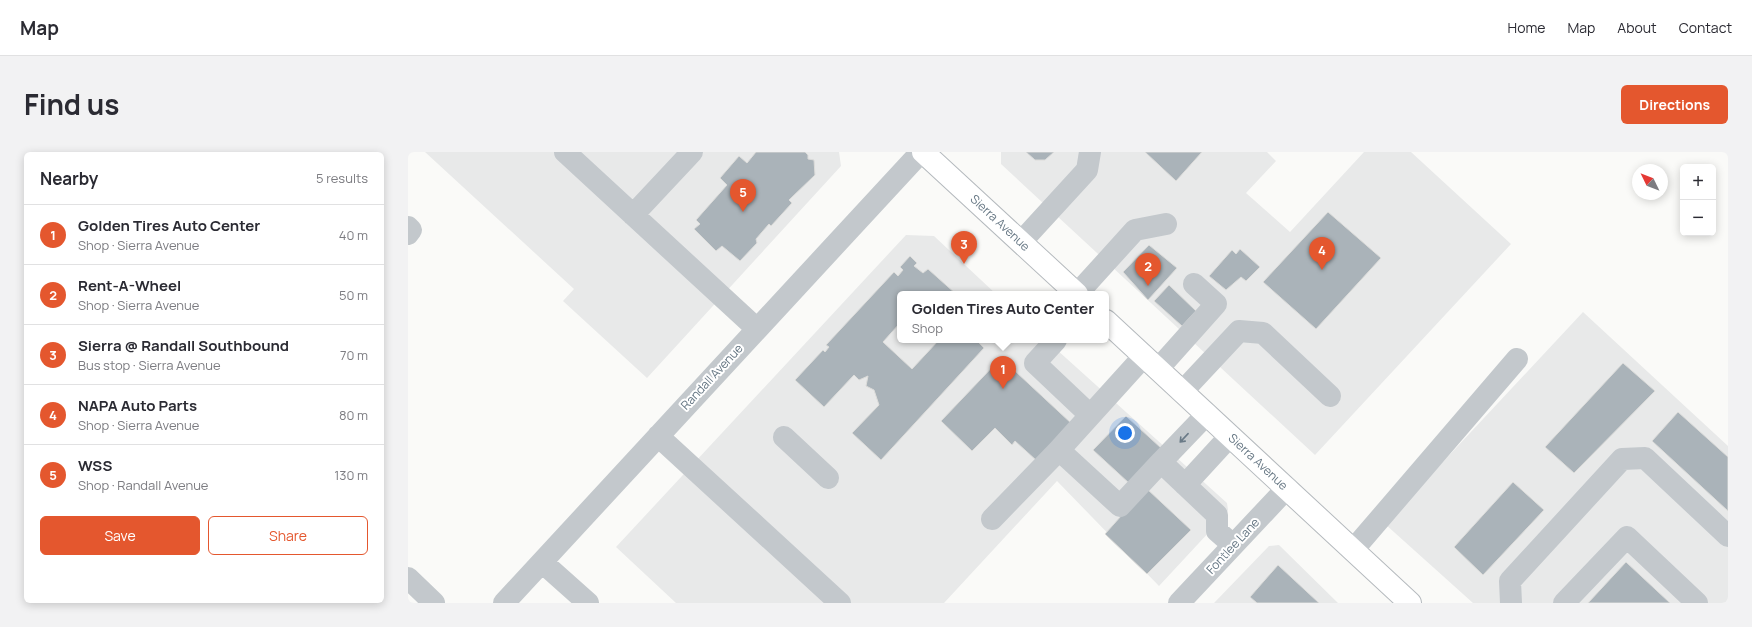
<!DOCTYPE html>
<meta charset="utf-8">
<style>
:root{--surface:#fff;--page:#f2f2f3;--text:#2b2b33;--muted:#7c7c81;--line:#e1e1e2;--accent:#e4572e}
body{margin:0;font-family:Manrope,sans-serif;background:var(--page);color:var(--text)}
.controls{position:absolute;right:12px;top:12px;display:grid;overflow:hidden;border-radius:6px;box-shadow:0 2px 10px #0003}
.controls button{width:36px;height:36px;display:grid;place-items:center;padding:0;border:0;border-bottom:1px solid var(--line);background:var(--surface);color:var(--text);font:20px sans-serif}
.compass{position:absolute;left:1224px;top:12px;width:36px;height:36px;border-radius:50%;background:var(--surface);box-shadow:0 2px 10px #0003;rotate:313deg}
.you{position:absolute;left:717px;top:281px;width:14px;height:14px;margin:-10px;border:3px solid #fff;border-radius:50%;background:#1a73e8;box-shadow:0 0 0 6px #1a73e833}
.badge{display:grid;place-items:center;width:26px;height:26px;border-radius:50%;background:var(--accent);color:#fff;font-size:13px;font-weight:700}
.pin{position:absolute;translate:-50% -33px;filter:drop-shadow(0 1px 2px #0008)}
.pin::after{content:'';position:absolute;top:21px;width:14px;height:12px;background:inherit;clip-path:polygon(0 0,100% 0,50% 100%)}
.popup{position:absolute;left:489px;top:139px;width:212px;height:52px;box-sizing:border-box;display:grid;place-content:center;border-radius:6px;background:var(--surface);filter:drop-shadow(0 1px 3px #0005);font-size:13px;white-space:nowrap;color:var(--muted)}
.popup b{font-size:15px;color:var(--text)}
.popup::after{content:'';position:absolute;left:50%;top:100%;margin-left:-8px;border:8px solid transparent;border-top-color:var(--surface)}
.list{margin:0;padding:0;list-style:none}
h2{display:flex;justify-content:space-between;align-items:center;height:52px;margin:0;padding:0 16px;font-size:17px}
h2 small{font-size:13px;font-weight:400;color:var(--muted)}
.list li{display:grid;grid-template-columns:26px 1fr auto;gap:12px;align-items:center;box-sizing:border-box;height:60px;padding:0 16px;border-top:1px solid var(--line)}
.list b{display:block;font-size:15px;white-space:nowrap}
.list p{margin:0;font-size:13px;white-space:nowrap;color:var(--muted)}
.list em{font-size:13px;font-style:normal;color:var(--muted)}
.actions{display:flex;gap:8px;padding:12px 16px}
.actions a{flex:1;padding:9px 0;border:1px solid var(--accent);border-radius:6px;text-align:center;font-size:14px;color:var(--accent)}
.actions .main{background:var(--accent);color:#fff}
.map{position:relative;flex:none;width:1320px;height:451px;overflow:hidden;border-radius:6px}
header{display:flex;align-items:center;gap:24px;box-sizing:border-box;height:56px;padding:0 20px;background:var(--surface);border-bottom:1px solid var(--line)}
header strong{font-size:19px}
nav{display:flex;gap:22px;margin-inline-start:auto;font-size:14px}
.intro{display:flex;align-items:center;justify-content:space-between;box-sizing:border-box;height:96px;padding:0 24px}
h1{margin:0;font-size:28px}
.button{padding:10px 18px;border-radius:6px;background:var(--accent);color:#fff;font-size:14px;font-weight:700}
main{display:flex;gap:24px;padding:0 24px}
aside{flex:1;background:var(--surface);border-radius:6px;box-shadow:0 2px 10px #0003}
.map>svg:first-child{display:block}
.built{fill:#e8e9e9}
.building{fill:#aab3b9;stroke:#dcdcda}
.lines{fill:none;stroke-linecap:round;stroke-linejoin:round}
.major-casing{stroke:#b5babe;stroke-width:24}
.minor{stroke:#c3c8cc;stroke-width:22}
.major{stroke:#fff;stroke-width:22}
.oneway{stroke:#6a7a87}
.labels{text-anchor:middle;stroke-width:4;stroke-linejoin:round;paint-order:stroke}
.street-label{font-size:12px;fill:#657683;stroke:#fff}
</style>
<header>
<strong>Map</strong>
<nav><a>Home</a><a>Map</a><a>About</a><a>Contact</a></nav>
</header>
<div class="intro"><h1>Find us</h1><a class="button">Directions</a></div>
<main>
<aside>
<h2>Nearby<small>5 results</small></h2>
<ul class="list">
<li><span class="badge">1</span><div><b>Golden Tires Auto Center</b><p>Shop · Sierra Avenue</p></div><em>40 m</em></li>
<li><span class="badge">2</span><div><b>Rent-A-Wheel</b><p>Shop · Sierra Avenue</p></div><em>50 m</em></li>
<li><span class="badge">3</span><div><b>Sierra @ Randall Southbound</b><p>Bus stop · Sierra Avenue</p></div><em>70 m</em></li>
<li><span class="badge">4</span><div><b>NAPA Auto Parts</b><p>Shop · Sierra Avenue</p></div><em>80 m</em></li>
<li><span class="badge">5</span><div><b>WSS</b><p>Shop · Randall Avenue</p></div><em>130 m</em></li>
</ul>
<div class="actions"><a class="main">Save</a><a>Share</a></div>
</aside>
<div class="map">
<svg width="1320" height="451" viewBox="0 0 1320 451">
<rect width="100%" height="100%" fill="#fafaf8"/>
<!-- built -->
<path class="built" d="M17,0H431L433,14L239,226L155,149L166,137Z
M593,0H859L868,9L838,41L882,80L956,0H1003L1103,92L907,303L593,12Z
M498,83L526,84L588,142H492V188H638L819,351L820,358L816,364L751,434L649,329L536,451H268L208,395Z
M1175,160L1320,294V451H1065L977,372Z
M871,393L930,451H806L861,394Z"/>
<!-- building -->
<path class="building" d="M348,0H397L400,3V7L406,8L407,23L381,48L384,51L363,74L361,72L348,87L349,91L332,109L314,94L308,99L286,77L292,72L288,68L319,33L312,26L331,4L339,11Z
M618,0H646L637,8H627Z
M737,0H794L768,29Z
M920,60L973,106L908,177L855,130Z
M741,93L769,116L740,148L715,120Z
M832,97L852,115L838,129L833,125L818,138L801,124L824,98L828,102Z
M502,104L509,111L506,114L515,121L520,117L548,142H492V171L475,190L504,217L530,189L528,188H573L571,191L576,196L473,308L444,281L471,253L466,238L458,234L460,224L451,228L446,223L416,255L387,228L415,198L417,200L421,195L418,193L486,120L490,124L495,118L492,115Z
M761,133L788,159L774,174L746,149Z
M593,206L664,272L629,309L607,289L604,293L587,276L564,299L533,269Z
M1215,211L1247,239L1166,321L1137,295Z
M1270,260L1320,305V359L1244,289Z
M718,264L753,296L722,332L685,298Z
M1105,330L1136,358L1075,423L1046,395Z
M738,336L783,378L739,422L697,382Z
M1218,410L1262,451H1180Z
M870,413L911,451H849L842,445Z"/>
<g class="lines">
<!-- major casing -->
<g class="major-casing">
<path id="major" d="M515,0L669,142
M698,169L1002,451"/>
</g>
<!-- minor -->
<path class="minor" d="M157,0L349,177
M225,63L284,0
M0,75L3,78L0,82
M613,90L679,18L682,0
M669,142L727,78L758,72
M648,188L627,211L682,263
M736,204L651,298L712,354L753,310L809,363V379L825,393
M750,217L808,152L786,132
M774,240L831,179L855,181L922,244
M250,284L432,451
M376,285L420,326
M753,310L799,262
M777,333L822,284
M584,367L651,298
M945,398L1109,207
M134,410L180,451
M0,426L26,451
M96,451L513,0
M771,451L879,336
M1103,451L1102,429L1214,307L1237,306L1320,384
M1156,451L1219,385L1289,451"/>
<!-- major -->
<use href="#major" class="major"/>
</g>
<!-- one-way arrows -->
<defs><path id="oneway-shaft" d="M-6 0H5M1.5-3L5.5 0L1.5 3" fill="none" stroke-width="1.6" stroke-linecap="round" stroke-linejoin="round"/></defs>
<use class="oneway" href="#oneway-shaft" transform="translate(776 286) rotate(133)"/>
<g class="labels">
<!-- street labels -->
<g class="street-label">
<text transform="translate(592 71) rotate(43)" y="4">Sierra Avenue</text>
<text transform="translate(304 225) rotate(-47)" y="4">Randall Avenue</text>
<text transform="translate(850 310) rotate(43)" y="4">Sierra Avenue</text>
<text transform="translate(825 394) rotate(-47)" y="4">Fontlee Lane</text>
</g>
</g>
</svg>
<div class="controls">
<button>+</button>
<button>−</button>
</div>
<svg class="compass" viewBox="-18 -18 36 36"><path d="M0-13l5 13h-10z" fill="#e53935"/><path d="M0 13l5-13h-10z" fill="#7c7c81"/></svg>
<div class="you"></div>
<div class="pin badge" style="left:595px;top:237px">1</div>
<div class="popup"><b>Golden Tires Auto Center</b>Shop</div>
<div class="pin badge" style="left:740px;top:134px">2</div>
<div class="pin badge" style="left:556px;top:112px">3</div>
<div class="pin badge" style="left:914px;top:118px">4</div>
<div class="pin badge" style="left:335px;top:60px">5</div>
</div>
</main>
